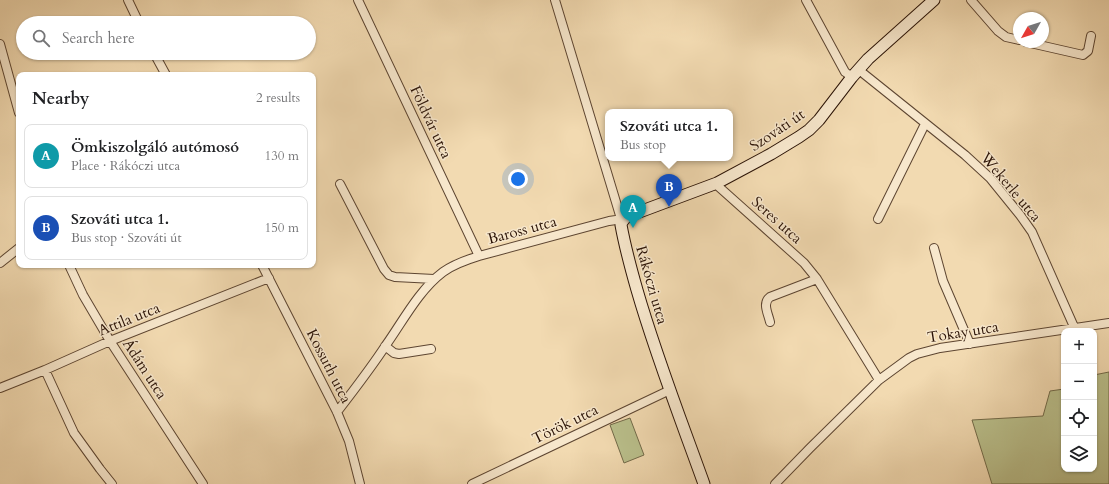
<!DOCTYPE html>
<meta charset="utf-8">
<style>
:root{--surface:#fff;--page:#f2f2f2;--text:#202124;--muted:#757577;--line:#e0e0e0;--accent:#8f2418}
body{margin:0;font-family:Cardo,serif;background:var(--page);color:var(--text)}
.controls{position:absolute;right:12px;bottom:12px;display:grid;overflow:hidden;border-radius:8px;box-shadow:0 1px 3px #0004}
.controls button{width:36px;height:36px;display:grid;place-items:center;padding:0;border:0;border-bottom:1px solid var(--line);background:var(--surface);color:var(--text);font:20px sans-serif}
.compass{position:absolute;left:1013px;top:12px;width:36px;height:36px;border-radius:50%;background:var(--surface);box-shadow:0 1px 3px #0004;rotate:231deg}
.you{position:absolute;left:518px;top:179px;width:14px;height:14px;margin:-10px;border:3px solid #fff;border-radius:50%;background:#1a73e8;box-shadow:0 0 0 6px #1a73e833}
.badge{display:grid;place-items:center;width:26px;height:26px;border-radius:50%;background:var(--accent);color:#fff;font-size:13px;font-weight:700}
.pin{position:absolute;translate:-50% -33px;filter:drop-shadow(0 1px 2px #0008)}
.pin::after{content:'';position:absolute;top:21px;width:14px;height:12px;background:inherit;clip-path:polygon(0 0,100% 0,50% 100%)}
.popup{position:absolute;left:605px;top:109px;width:128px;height:52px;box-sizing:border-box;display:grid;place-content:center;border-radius:8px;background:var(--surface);filter:drop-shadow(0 1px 3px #0005);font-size:13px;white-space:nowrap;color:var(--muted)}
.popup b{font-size:15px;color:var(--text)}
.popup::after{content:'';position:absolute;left:50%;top:100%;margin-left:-8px;border:8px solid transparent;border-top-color:var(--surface)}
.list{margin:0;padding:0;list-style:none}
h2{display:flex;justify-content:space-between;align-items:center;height:52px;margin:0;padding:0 16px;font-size:17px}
h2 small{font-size:13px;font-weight:400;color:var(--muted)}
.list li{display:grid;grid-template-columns:26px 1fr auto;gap:12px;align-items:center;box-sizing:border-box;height:64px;margin:0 8px 8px;padding:0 8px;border:1px solid var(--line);border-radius:8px}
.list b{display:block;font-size:15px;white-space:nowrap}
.list p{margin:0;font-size:13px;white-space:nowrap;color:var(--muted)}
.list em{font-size:13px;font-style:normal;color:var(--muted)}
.icon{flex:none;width:22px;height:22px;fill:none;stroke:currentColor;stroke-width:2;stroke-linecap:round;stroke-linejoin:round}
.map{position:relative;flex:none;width:1109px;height:484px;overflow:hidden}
.search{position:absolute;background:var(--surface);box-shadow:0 1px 3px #0004;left:16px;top:16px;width:300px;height:44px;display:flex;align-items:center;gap:10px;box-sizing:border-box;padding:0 14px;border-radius:22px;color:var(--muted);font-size:15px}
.panel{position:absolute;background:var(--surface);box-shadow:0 1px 3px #0004;left:16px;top:72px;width:300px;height:196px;border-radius:8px}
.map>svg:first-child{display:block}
.green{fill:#bac08c;stroke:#726a49}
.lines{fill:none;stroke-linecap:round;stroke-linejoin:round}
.street-casing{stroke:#5d4531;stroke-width:10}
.secondary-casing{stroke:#2b1306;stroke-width:13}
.street{stroke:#f7e7cc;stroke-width:8}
.secondary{stroke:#f7e7cc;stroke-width:11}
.labels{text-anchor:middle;stroke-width:3;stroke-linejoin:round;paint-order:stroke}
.street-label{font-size:15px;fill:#2b1306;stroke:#f7e7cc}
</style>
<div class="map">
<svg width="1109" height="484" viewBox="0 0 1109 484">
<rect width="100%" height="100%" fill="#f2dab1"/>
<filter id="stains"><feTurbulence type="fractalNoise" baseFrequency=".005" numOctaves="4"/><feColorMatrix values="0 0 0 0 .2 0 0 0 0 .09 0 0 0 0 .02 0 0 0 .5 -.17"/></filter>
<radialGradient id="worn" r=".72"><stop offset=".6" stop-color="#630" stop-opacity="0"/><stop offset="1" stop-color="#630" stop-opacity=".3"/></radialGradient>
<!-- green -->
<path class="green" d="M1109,372V484H992L972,420L1043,416L1050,391L1064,389V469H1094V375Z
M630,418L644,455L624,463L610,425Z"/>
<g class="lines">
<!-- street casing -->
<g class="street-casing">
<path id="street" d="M128,0L139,23
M358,0L479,256
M806,0L845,72L852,77
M971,0L998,31L1006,37L1019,40
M1026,42L1083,55L1088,51L1091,36
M0,44L19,113
M154,53L166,75
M859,70L965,155L990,178L1020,215L1032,232L1075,329
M717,183L719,187L804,263L817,279L879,380
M340,184L384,269L389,275L395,277L434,279
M878,219L925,124
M934,248L943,281L970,344
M0,263L19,248
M69,265L83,295L110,341L203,484
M262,265L337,412L349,441L360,484
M770,322C768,313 762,303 770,297L817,279
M385,346L394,353L399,354L431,349
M45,370L74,433L100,469L112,484
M0,388L45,370L110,341L269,278
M337,412C354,390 371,368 386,345C403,321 419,290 443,272C454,264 466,260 479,256L609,221L616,220L622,222L555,0
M472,484L670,390
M775,484L810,448L879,380L909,358L917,354L940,348L1109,323"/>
</g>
<!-- secondary casing -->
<g class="secondary-casing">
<path id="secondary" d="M704,484C681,420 656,356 637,290C631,269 625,247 621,225L622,222L626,217L717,183L771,154L799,137L809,130L819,120L852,77L868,59L934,0"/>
</g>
<!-- street -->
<use href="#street" class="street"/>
<!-- secondary -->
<use href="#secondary" class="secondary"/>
</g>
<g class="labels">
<!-- street labels -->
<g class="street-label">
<text transform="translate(431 122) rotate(65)" y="5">Földvár utca</text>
<text transform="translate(777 130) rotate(-34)" y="5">Szováti út</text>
<text transform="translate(1011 187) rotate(50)" y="5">Wekerle utca</text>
<text transform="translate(777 220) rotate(42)" y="5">Seres utca</text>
<text transform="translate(522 230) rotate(-15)" y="5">Baross utca</text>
<text transform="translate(652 285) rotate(74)" y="5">Rákóczi utca</text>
<text transform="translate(129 319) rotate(-22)" y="5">Attila utca</text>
<text transform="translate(963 332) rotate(-9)" y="5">Tokay utca</text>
<text transform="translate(329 366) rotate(63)" y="5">Kossuth utca</text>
<text transform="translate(145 369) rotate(57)" y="5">Ádám utca</text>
<text transform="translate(565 424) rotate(-26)" y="5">Török utca</text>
</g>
</g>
<rect width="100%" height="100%" filter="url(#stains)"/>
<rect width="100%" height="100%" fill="url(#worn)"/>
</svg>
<div class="controls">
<button>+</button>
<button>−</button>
<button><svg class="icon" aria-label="locate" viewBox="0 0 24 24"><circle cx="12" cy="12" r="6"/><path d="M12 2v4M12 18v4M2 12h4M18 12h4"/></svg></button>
<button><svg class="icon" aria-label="layers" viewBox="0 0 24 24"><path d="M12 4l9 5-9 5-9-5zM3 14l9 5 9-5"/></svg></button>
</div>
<svg class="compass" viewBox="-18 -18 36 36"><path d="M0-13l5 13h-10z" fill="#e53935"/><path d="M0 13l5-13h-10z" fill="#757577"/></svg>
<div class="you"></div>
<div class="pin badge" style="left:633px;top:228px;background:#0f9aa8">A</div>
<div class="pin badge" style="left:669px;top:207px;background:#1a4fb4">B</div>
<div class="popup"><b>Szováti utca 1.</b>Bus stop</div>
<div class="search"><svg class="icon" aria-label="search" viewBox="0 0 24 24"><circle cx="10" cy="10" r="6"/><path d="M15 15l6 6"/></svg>Search here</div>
<section class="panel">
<h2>Nearby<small>2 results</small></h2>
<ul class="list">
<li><span class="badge" style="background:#0f9aa8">A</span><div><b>Ömkiszolgáló autómosó</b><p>Place · Rákóczi utca</p></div><em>130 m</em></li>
<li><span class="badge" style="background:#1a4fb4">B</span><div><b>Szováti utca 1.</b><p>Bus stop · Szováti út</p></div><em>150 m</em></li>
</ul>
</section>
</div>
